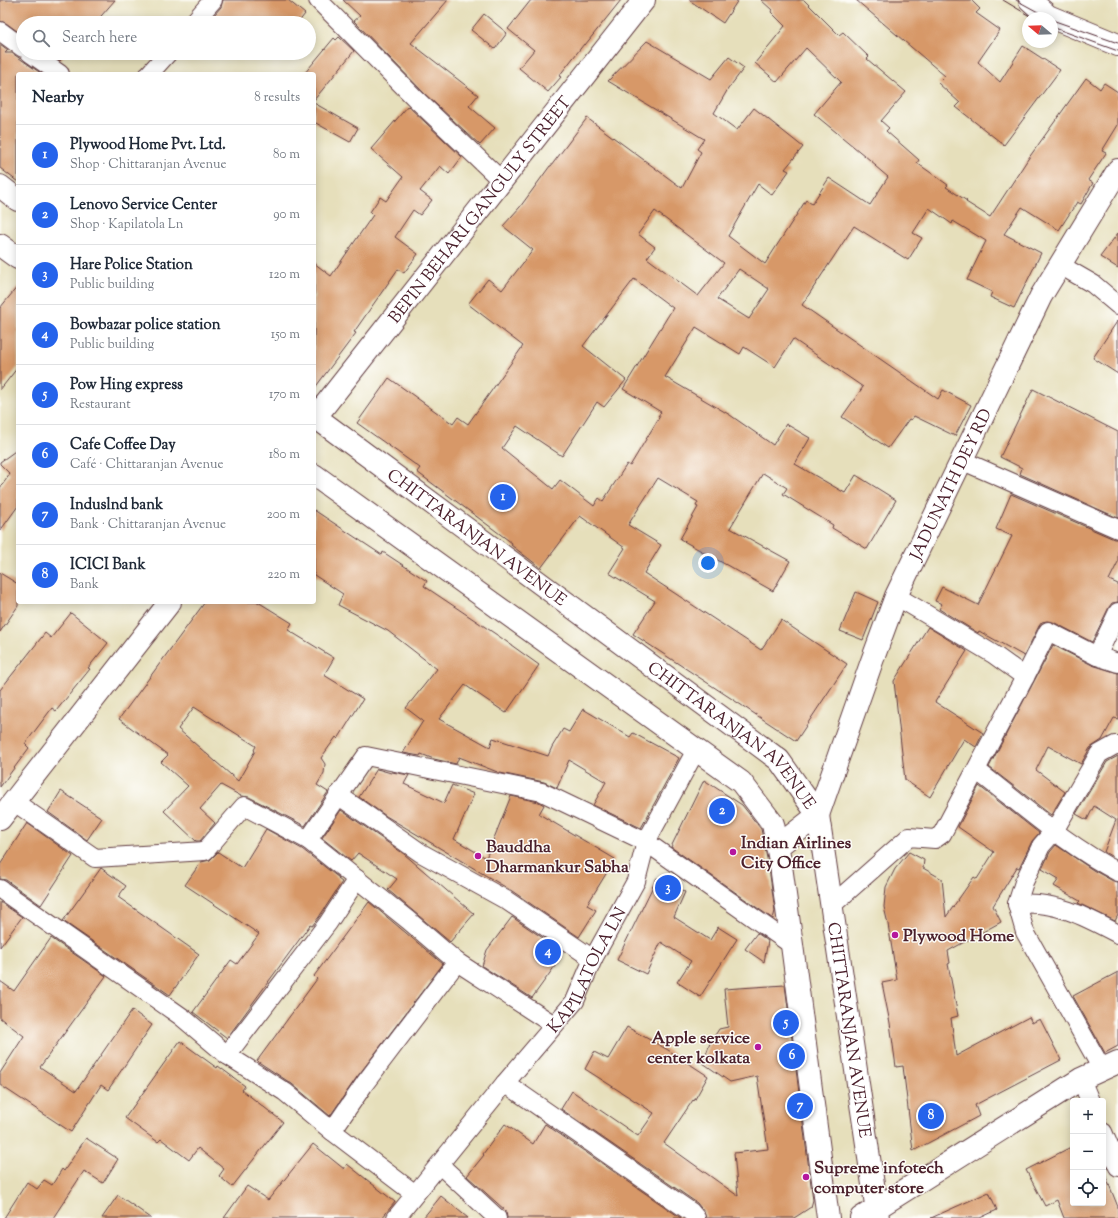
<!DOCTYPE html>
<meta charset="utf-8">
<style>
:root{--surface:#fff;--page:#f2f2f3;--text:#1f2937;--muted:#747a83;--line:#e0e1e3;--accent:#2563eb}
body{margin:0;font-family:"Sorts Mill Goudy",serif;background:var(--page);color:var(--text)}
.controls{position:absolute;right:12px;bottom:12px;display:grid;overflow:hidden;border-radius:4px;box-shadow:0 2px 10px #0003}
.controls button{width:36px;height:36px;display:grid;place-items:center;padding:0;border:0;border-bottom:1px solid var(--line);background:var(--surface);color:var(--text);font:20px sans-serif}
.compass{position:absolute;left:1022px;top:12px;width:36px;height:36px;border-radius:50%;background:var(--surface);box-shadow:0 2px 10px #0003;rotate:289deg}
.you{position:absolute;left:708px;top:563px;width:14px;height:14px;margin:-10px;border:3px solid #fff;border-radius:50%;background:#1a73e8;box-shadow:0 0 0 6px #1a73e833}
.badge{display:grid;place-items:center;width:26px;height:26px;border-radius:50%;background:var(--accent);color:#fff;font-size:13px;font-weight:700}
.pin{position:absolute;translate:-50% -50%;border:2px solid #fff;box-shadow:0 1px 4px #0006}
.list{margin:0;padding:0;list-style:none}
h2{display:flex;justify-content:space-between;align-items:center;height:52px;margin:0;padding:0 16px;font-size:17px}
h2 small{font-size:13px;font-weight:400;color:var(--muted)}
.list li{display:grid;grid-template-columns:26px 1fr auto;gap:12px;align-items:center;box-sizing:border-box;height:60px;padding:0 16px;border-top:1px solid var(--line)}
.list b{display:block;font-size:15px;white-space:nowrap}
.list p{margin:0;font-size:13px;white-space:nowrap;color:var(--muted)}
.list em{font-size:13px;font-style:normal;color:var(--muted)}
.icon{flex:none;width:22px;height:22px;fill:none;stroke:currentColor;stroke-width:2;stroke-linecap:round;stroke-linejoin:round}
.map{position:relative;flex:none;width:1118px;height:1218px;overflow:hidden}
.search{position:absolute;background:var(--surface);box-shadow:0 2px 10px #0003;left:16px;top:16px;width:300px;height:44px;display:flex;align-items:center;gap:10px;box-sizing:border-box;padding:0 14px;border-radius:22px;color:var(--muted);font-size:15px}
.panel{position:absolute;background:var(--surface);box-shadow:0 2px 10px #0003;left:16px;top:72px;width:300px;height:532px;border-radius:4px}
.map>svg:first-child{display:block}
.building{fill:#d79868;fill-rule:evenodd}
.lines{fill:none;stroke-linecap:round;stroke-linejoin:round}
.minor-casing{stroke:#613c41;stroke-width:20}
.tertiary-casing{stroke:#613c41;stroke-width:24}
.secondary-casing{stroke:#613c41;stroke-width:24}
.primary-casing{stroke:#613c41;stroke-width:24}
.minor{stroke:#fff;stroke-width:18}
.tertiary{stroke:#fff;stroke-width:22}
.secondary{stroke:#fff;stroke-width:22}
.primary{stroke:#fff;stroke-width:22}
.tram{stroke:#4a1f2b;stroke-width:1}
.poi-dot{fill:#b5179e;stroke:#fdfcf7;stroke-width:1.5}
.labels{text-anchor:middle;stroke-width:3;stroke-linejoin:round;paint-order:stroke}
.street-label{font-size:17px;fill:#4a1f2b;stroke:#fdfcf7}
.poi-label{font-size:17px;font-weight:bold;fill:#4a1f2b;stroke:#fdfcf7;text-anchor:start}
</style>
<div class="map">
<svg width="1118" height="1218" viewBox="0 0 1118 1218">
<rect width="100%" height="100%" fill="#fdfcf7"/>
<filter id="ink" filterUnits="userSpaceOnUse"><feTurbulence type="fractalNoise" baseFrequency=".025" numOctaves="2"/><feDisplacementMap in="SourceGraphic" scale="8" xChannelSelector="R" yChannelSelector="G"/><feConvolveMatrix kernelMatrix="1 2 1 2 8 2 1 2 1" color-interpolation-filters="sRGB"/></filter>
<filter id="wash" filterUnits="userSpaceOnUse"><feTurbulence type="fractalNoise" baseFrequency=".012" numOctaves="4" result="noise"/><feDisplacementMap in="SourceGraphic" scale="16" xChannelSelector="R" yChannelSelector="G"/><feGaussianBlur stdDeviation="0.9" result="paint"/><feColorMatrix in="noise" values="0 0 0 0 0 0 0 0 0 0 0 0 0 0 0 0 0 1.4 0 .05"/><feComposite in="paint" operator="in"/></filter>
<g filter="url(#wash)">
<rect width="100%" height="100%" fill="#e6dfbb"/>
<g id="blocks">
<!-- building -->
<path class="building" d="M0,0H115L95,23H23V32L21,34L6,23L0,21Z
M223,0H288L305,14L298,23H207L221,7Z
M343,0H448L411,43L478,95L469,106L495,128L480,145L425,94L354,21L360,16Z
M531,0H621L585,45L584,44L559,76L561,77L548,92L519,68L534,50L508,29Z
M689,0H738L723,23Z
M761,0H804L839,35L843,32L869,57L867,59L906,92L881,121L889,128L886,131L919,160L917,163L948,185L946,187L967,201L966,202L990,217L1028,159L1086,78L1100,89L1104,83L1118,92V125L1102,151L1106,153L1088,180L1093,183L1081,204L1077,202L1059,230L1022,207L1004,234L1041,253L1014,308L990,297L992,292L967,280L986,241L953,221L952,224L929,208L913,233L922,238L908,260L854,226L802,305L938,399L943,390L971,405L955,436L914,416L911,420L909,419L888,448L842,417L863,387L793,339L775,367L744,347L740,354L696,327L665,377L730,415L773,445L786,424L810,438L795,464L845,493L856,475L896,500L867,549L832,528L833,525L783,494L787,488L763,473L730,528L790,561L773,591L680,539L698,507L696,506L698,502L658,478L628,525L661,545L644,573L761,650L781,620L847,664L796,741L633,634L655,601L609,573L625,548L580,516L541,568L511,545L512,543L417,472L420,468L357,423L389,378L453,424L458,417L468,424L523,346L468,304L488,279L502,290L533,250L503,226L520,207L550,166H551L587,118L682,188L701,152L697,149L704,139L608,81L647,41L711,79L729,57L744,68L728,89L714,113L737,130L754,108L803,147L785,169L789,171L772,195L758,184L728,236L765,264L806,200L812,204L829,178L870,205L888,177L875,166L876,165L814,114L841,82L806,48L777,82L755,63L785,26L771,12L772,10ZM655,211L724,263L698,296L647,258L655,247L638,234ZM739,269L769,289L749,319L717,299ZM634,279L673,308L623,389L661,412L658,416H660L630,466L627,464L603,501L599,498L594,506L560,480L553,489L502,448L517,426L562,456L597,402L604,407L626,380L583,346Z
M856,0H971L980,9L976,13L1000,30L978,62L1000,82L1023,46L1060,70L1004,145L956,107L960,103L938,83L945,76Z
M484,14L507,33L495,49L471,30Z
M339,37L354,51L314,100V74H304L334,38L336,40Z
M0,44L8,50L5,53H12L42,74H18V182L0,168Z
M48,53H66L60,61Z
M314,103L358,128L350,142L314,122Z
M408,106L462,157L449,174L440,166L420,191L432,200L420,215L413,210L395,237L418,254L404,273L398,269L354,332L356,333L314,389V263L331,276L373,215L370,212L380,197L386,201L403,177L371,149Z
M1118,233V268L1100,257Z
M18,286V367L0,390V308Z
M1118,320V374L1093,358Z
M1033,389L1118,432V518L1020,474L1022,468L1000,457Z
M18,449V506L0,531V488L10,474L0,464V462Z
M1011,494L1114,539H1118V562L1109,580L1118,584V602L1112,603L1109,607L1092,642L1053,622L1047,621L1042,622L1039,626L1024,656L979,631L978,633L939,609L942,604L935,601L942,587L978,605L1012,536L996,529Z
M314,510L382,555L383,552L427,581L424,586L500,637L539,665L506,713L465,685L439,719L490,747L493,738L548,756L552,747L563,729L569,732L583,709L630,737L633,733L679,758L641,828L593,805L606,782L569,760L557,788L544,782L500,773L459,757L456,764L434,759L421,754L420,756L403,753L423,721L406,708L437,669L388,631L338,605L343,594L314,575Z
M0,573L18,584V606L0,632Z
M856,592L878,602L863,640L840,631Z
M205,602H258L292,623L288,630L334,658L324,675L363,699L338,739L336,737L321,758L325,764L324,773L317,785L328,792L305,826L249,797L241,796L221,785L200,809L215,823L200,841H196L164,811L188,786L161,762L168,755L119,719ZM194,707L256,746L254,750L255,751L238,781L178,729Z
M71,613L108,643L88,668L90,669L56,711L52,708L25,744L29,748L0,787V690L45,633L51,638Z
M928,627L967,651L935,702L983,733L976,747L964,739L930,797L905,780L894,681Z
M1053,645L1092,665L1118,673V719L1114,718L1102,740L1090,748L1081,764L1048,746L1036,770L1065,792L1051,815L989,767Z
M1118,756V860L1104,852L1116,820L1094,806L1087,820L1076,814L1107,762Z
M377,769L391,773L392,772L409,775L404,784L444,803L452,785L474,794L454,839L486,858L511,796L539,802L544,805L539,814L615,859L587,905L596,910L579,937L512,891L386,816L359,797Z
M704,780L742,805L761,829L769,868L775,911L773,919L671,847Z
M979,786L1039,833L1032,841L1019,868L1017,867L993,906L1001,922L948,951L950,963L948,964L958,1016L951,1018L956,1056L1029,1017L1032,1023L1040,1019L1061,1060L975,1105L979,1116L913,1151L903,1066L896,1067L890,1023L882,983L897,980L888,924L884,907L886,887L895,869L909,852L924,860L923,868L942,879L946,917L974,877L977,879L994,852L958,827Z
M61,791L102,818L87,840L48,812Z
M341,810L404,854L474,914L450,942L388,890L397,879L358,853L351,861L322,838Z
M27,823L73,856L41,905L6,880L0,879V865Z
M266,829L302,849L339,878L338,879L342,882L319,917L312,926L310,925L227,1038L193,1012L231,960L237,964L259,934L185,885L201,862L210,860L218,852L242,868Z
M1056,845L1093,870L1113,881L1118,882V915L1115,921L1078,903L1080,901L1054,886L1059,879L1042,869L1050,852Z
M101,868L126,886L118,897L199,954L170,995L63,921Z
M657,878L685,892L674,917L710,940L718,927L737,939L700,997L677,982L691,961L661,942L646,974L617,960Z
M0,902L22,917L0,947Z
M369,902L443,964L357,1077L330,1116L292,1084L257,1061L317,979L314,976Z
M512,917L562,951L560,959L532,998L482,966L487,950Z
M757,933L768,941L764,962L745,949Z
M51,938L106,976L40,1067L76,1091L132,1010L152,1025L108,1090L101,1085L71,1132L0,1085V1073L24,1036L0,1018V981L14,991Z
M1118,972V1046L1105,1053L1073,996Z
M785,985L813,1200L811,1207L794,1218H706L704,1212L697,1203L561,1109L572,1091L638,1136L654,1113L585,1069L594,1052L608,1059L627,1027L668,1050L708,1076L694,1101L693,1100L664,1143L738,1196L734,1153L768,1149L757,1076L730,1082L703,1063L710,1043L719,1029L728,1027L724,989Z
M180,1041L217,1068L218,1066L245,1086L242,1090L283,1122L232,1187L219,1176L224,1169L198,1148L189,1160L161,1139L158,1142L125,1118Z
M505,1124L533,1144L545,1124L681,1218H507L506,1211L467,1176L484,1155L483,1154Z
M86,1138L118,1159L103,1183L84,1171L53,1218H4L27,1182L37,1189L44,1180L52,1185L62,1169L64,1171Z
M313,1144L344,1169L347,1164L395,1202L382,1218H224L247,1186L268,1200Z
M1073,1146V1203H1103L1104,1172L1118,1207V1218H1064L1057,1200L1045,1206L1026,1170Z
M989,1192L997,1210L980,1218H931Z
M118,1195L151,1218H102Z
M441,1196L468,1218H423Z"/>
</g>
</g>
<g filter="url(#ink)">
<use href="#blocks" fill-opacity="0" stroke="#613c41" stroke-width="1"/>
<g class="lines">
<!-- minor casing -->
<g class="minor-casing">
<g id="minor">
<path d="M318,0L418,101L502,181"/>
<path d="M193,23L213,0"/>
<path d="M0,31L23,48"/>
<path d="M30,53L60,74"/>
<path d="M149,74L168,53"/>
<path d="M1060,265L1093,284L1118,305"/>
<path d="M961,460L1118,529"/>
<path d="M896,596L993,654L1025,677"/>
<path d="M1097,656L1118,612"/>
<path d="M976,770C1022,805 1066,845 1118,872"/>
<path d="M338,795L421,853L506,900L593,959"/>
<path d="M13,801L95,858L205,851L244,806L308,840L408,920L457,962L554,1025"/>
<path d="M308,840L366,756L542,792L646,842L792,945"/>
<path d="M0,889L182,1017L227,1055L285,1092L332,1131L415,1194"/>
<path d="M1017,904C1055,900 1086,917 1118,934"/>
<path d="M831,906L909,837L935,839L942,834L1025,677L1048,631L1097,656L1118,663"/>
<path d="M227,1055L328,923L357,879"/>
<path d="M1102,1069L1025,932L1017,904L1024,882L1041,846L1054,831L1099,754L1115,745H1118"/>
<path d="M1081,1079L1090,1101"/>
<path d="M505,1083L691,1212L696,1218"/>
<path d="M332,1131L365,1083L457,962"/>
<path d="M1103,1132L1118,1167"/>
<path d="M440,1165L497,1218"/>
<path id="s1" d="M396,1218L505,1083L575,1001L593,959L636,881L646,842L696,750"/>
</g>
</g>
<!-- tertiary casing -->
<g class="tertiary-casing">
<g id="tertiary">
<path id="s2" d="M777,847L818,815L872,661L896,596L1041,296L1118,170"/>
</g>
</g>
<!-- secondary casing -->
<g class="secondary-casing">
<g id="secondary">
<path d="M1030,0L1048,16L1118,45"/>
<path id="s3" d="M314,419L644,0"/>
<path d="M0,819L170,602"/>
<path d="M861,1218L1081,1079L1118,1062"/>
</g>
</g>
<!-- primary casing -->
<g class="primary-casing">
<g id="primary">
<path d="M0,186L18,200"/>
<path d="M0,245L18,258"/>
<path id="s4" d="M314,416L779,760L818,815L878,1218"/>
<path d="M314,475L741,782L773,824L781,866L792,945L828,1218"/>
</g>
</g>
<!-- minor -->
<use href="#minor" class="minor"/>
<!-- tertiary -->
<use href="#tertiary" class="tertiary"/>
<!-- secondary -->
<use href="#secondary" class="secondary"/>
<!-- primary -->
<use href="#primary" class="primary"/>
<!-- tram -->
<path class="tram" d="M1003,0L1033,18
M1016,0L1049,18
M1052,20L1118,43
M1052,27L1118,51"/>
</g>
</g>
<!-- markers -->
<g class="poi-dot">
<circle cx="733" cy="852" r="4"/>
<circle cx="478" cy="856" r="4"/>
<circle cx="895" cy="935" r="4"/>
<circle cx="758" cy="1047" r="4"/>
<circle cx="806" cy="1177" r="4"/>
</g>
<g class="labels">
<!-- street labels -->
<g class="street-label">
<text dy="6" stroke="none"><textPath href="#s3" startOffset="267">BEPIN BEHARI GANGULY STREET</textPath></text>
<text dy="6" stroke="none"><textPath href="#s2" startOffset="409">JADUNATH DEY RD</textPath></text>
<text dy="6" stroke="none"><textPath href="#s4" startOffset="203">CHITTARANJAN AVENUE</textPath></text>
<text dy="6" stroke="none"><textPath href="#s4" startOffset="527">CHITTARANJAN AVENUE</textPath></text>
<text dy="6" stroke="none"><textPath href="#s1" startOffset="314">KAPILATOLA LN</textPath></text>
<text dy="6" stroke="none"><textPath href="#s4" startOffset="863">CHITTARANJAN AVENUE</textPath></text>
</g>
<!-- poi labels -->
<g class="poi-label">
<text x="741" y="848">Indian Airlines<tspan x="741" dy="20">City Office</tspan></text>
<text x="486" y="852">Bauddha<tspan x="486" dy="20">Dharmankur Sabha</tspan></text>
<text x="903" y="941">Plywood Home</text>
<text x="750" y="1043" text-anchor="end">Apple service<tspan x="750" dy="20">center kolkata</tspan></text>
<text x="814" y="1173">Supreme infotech<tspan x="814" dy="20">computer store</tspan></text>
</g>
</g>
</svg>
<div class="controls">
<button>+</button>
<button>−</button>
<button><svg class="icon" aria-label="locate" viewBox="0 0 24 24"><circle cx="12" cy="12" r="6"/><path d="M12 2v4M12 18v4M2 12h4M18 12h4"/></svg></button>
</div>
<svg class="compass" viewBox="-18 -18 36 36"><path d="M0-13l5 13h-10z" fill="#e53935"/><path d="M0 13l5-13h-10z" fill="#747a83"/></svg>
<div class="you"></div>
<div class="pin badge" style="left:503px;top:497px">1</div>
<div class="pin badge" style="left:722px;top:811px">2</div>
<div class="pin badge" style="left:668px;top:888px">3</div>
<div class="pin badge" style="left:548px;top:952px">4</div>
<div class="pin badge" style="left:786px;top:1023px">5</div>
<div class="pin badge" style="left:792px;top:1056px">6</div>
<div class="pin badge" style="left:800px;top:1106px">7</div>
<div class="pin badge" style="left:931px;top:1116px">8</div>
<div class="search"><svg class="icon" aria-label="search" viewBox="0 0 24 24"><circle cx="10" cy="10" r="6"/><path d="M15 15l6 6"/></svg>Search here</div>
<section class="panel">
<h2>Nearby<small>8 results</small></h2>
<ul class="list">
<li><span class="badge">1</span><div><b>Plywood Home Pvt. Ltd.</b><p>Shop · Chittaranjan Avenue</p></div><em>80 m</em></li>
<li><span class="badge">2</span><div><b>Lenovo Service Center</b><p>Shop · Kapilatola Ln</p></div><em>90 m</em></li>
<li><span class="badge">3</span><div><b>Hare Police Station</b><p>Public building</p></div><em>120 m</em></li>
<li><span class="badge">4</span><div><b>Bowbazar police station</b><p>Public building</p></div><em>150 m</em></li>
<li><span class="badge">5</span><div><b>Pow Hing express</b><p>Restaurant</p></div><em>170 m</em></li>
<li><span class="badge">6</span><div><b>Cafe Coffee Day</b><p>Café · Chittaranjan Avenue</p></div><em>180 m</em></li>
<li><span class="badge">7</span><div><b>Induslnd bank</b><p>Bank · Chittaranjan Avenue</p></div><em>200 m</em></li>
<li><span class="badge">8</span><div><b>ICICI Bank</b><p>Bank</p></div><em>220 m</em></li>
</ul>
</section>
</div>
